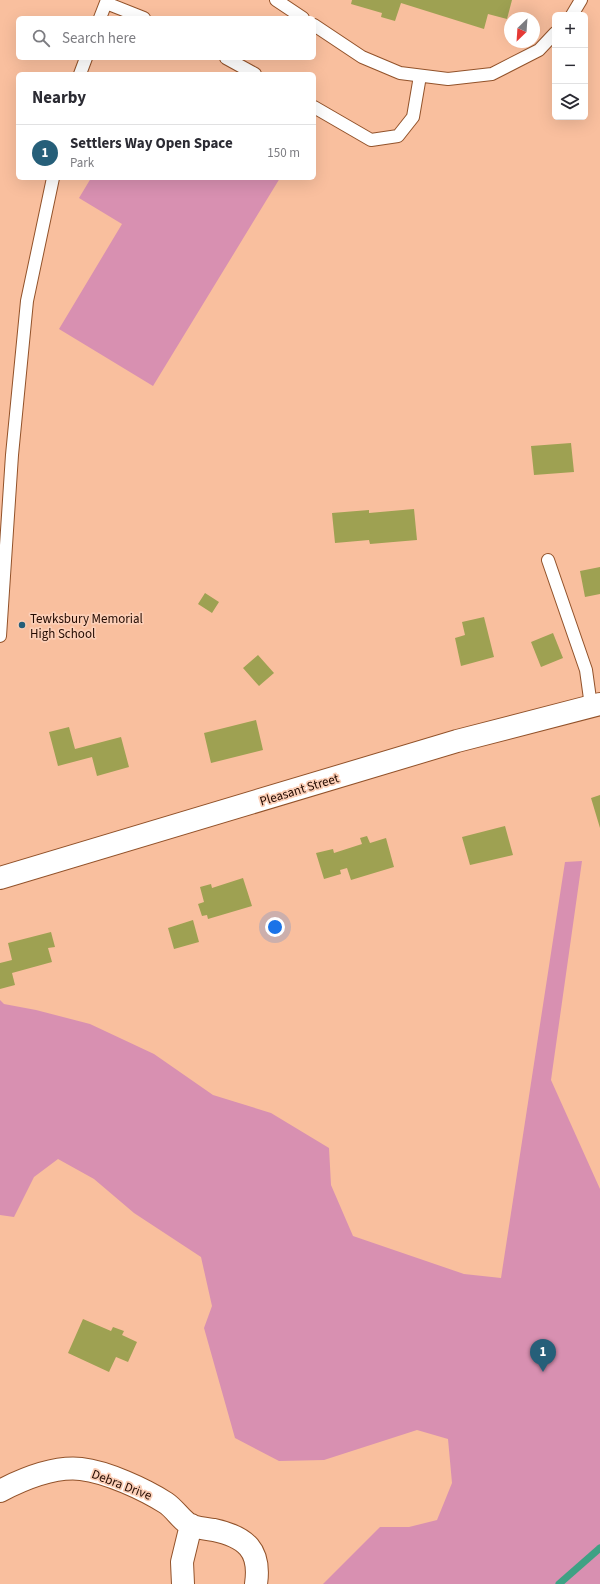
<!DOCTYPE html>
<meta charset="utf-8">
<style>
:root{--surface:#fff;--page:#f2f2f3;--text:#2b2b33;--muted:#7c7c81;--line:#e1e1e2;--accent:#265f79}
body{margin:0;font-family:"Source Sans 3",sans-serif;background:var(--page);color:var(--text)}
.controls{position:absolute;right:12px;top:12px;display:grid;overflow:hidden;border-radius:6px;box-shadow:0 4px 16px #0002}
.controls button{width:36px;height:36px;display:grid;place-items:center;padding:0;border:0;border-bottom:1px solid var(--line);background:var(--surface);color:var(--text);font:20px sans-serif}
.compass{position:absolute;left:504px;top:12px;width:36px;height:36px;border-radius:50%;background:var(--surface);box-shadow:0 4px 16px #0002;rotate:205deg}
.you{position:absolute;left:275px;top:927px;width:14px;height:14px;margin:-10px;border:3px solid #fff;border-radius:50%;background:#1a73e8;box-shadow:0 0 0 6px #1a73e833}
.badge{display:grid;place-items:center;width:26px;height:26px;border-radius:50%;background:var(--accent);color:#fff;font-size:13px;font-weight:700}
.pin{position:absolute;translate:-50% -33px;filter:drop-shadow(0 1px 2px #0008)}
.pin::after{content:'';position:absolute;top:21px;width:14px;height:12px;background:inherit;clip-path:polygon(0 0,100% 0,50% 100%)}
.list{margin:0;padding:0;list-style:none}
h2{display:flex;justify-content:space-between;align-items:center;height:52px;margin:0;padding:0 16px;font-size:17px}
h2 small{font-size:13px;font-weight:400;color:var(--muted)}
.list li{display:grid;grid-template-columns:26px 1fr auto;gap:12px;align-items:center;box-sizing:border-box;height:56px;padding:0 16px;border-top:1px solid var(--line)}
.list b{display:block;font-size:15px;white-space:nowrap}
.list p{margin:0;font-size:13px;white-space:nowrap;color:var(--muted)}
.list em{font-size:13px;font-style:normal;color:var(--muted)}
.icon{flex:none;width:22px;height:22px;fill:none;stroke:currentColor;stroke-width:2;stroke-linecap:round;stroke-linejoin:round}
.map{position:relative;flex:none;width:600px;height:1584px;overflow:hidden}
.search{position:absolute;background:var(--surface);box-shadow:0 4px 16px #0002;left:16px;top:16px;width:300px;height:44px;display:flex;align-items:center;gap:10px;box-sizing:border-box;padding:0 14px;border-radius:6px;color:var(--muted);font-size:15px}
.panel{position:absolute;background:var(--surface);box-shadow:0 4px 16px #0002;left:16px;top:72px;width:300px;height:108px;border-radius:6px}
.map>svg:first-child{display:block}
.green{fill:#d890b1}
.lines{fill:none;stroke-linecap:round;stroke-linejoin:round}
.stream{stroke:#3ea184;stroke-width:7}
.building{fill:#9ea152}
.lane-casing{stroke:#92522a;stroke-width:14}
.street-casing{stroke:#92522a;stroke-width:24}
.secondary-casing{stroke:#92522a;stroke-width:24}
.lane{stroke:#fff;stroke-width:12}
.street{stroke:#fff;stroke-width:22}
.secondary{stroke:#fff;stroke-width:22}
.poi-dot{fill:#265f79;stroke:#fccfb7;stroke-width:1.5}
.labels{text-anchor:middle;stroke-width:3.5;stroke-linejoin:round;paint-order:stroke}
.poi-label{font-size:13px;fill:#230a00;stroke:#fccfb7;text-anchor:start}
.street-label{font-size:13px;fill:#230a00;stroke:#fccfb7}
</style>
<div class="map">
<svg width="600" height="1584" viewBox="0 0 600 1584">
<rect width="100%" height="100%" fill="#f9bf9e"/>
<!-- green -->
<path class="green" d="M91,178H280L153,386L59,329L122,224L79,198Z
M582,861L551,1080L600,1189V1584H323L380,1527H409L437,1520L452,1483L448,1439L417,1430L324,1460L279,1461L235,1438L204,1328L212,1306L201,1257L134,1213L94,1179L58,1159L34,1177L14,1217L0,1215V1000L4,1004L36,1010L90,1024L154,1054L213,1095L271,1113L329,1148L331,1185L353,1236L464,1274L501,1278L565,862Z"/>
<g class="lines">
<!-- stream -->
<path class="stream" d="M559,1584L600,1548"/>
</g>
<!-- building -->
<path class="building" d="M352,0H512L507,19L488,14L484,29L401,3L395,21L381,17L382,13L351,4Z
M571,443L574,472L534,475L531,446Z
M414,509L417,540L370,544L369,540L335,543L332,513L369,510V513Z
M600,567V594L585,597L580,571Z
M205,593L219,602L212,613L198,604Z
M484,617L494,657L461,666L455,638L465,635L462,622Z
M553,633L563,658L541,667L531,642Z
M258,655L274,673L259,686L243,668Z
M256,720L263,750L211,763L204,733Z
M69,727L75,749L121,737L129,767L97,776L92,757L58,766L49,732Z
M600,795V828L591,798Z
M505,826L513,855L470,865L462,837Z
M367,836L370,843L386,838L394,867L351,880L347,868L340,870L341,874L324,879L316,853L333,849L334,853L362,844L360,838Z
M243,878L252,906L208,919L207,915L202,916L198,904L204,902L200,887L211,884L212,888Z
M193,920L199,942L174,949L168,928Z
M51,932L55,947L48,948L52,962L12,973L15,985L0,989V963L12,960L8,943Z
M83,1319L111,1331L113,1327L124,1331L122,1335L137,1342L128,1362L116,1357L109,1372L68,1353Z"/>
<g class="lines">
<!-- lane casing -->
<g class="lane-casing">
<path id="lane" d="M276,0L303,18
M106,3L144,18
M572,15L581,0
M100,18L107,0
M314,25L362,57L400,73L448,79L492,74L539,50L555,33
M226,58L255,74
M80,74L86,58
M314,107L371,140L398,136L413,117L420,76
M548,560L586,670L591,706
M0,636L12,455L27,301L53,178"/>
</g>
<!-- street casing -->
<g class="street-casing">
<path id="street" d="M0,1491C23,1479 54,1466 81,1469C107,1472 144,1489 166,1503C175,1509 181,1520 190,1525C197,1528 207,1529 214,1530C246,1537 261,1550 256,1584
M183,1584L182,1562L191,1525"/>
</g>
<!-- secondary casing -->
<g class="secondary-casing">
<path id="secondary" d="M0,878L457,741L600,704"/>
</g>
<!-- lane -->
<use href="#lane" class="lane"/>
<!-- street -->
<use href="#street" class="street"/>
<!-- secondary -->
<use href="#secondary" class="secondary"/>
</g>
<!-- markers -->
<circle class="poi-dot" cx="22" cy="625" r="4"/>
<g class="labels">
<!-- poi labels -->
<g class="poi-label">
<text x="30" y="623">Tewksbury Memorial<tspan x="30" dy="15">High School</tspan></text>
</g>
<!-- street labels -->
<g class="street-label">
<text transform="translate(299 789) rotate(-17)" y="5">Pleasant Street</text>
<text transform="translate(122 1484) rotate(21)" y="5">Debra Drive</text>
</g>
</g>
</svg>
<div class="controls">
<button>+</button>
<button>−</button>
<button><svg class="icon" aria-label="layers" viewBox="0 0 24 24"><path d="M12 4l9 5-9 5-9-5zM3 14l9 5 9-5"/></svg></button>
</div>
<svg class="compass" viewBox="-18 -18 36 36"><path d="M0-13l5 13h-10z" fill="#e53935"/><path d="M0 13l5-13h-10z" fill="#7c7c81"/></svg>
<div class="you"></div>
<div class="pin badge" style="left:543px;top:1372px">1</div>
<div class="search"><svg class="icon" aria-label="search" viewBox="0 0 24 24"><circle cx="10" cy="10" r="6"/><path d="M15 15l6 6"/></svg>Search here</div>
<section class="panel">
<h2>Nearby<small></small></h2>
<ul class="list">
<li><span class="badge">1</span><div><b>Settlers Way Open Space</b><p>Park</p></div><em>150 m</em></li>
</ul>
</section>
</div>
